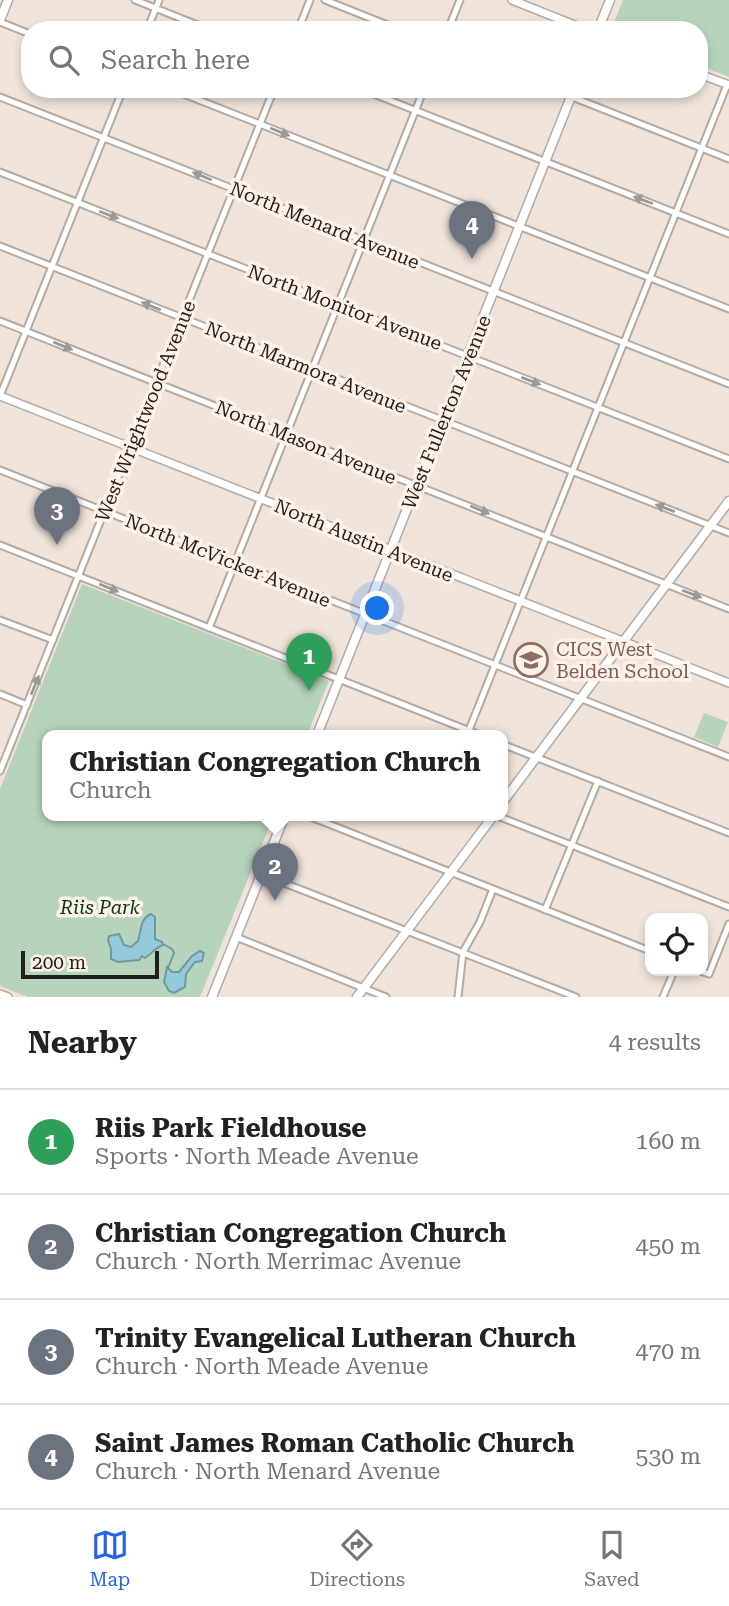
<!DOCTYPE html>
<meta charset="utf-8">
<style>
:root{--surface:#fff;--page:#f6f6f6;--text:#222;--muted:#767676;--line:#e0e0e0;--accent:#2563eb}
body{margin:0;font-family:"Roboto Serif",serif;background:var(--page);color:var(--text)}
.controls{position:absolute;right:21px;bottom:21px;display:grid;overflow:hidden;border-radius:14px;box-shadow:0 4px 10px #0003}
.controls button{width:63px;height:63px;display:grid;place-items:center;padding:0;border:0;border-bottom:2px solid var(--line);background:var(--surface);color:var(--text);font:35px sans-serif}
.scale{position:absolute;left:21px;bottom:18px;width:138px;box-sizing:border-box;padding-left:7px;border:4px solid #211d19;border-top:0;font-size:19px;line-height:24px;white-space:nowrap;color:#211d19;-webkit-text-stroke:5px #fef1e7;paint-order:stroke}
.you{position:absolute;left:378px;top:609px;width:24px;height:24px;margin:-18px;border:5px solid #fff;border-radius:50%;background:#1a73e8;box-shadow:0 0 0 10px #1a73e833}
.badge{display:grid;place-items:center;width:46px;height:46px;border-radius:50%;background:var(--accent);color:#fff;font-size:23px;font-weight:700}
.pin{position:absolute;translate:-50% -58px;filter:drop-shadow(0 2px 4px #0008)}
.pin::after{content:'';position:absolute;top:37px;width:24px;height:21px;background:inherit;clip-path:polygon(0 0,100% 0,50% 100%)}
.popup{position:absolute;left:42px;top:730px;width:466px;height:91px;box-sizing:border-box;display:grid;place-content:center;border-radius:14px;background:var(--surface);filter:drop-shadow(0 2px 5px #0005);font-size:23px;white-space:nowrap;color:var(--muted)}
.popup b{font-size:26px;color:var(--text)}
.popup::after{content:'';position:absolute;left:50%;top:100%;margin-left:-14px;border:14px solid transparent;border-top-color:var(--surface)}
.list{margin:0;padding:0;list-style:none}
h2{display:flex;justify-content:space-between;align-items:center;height:91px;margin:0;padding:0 28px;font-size:30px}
h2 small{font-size:23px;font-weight:400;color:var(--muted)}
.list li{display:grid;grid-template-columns:46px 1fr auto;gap:21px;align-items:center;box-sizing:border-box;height:105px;padding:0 28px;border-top:2px solid var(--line)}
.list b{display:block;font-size:26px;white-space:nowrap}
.list p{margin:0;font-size:23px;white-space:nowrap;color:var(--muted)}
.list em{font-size:23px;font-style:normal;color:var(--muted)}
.icon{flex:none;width:38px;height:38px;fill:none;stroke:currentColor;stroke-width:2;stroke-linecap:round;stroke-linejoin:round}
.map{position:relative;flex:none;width:729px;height:997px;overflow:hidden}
.search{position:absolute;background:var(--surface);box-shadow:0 4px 10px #0003;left:21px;right:21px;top:21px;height:77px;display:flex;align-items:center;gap:18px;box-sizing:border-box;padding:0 24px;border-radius:28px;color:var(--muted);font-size:26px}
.sheet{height:511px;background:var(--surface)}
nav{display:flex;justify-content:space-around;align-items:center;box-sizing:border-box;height:98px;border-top:2px solid var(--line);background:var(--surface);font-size:19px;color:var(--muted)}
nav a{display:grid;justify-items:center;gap:4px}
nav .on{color:var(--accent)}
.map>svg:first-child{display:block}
.green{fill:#b6d4bc}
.water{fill:#93cada;stroke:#7196a0;stroke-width:2}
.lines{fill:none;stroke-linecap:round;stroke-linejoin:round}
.stream{stroke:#7196a0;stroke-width:2}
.minor-casing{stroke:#b6aaa0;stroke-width:9}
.tertiary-casing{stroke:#b6aaa0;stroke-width:10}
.secondary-casing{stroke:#b6aaa0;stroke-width:11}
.minor{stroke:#fff;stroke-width:5}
.tertiary{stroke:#fff;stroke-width:7}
.secondary{stroke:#fff;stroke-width:8}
.oneway{fill:#9b9998}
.labels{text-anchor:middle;stroke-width:7;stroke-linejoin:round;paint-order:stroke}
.street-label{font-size:19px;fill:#211d19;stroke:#fef1e7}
.education-label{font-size:19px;fill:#785e54;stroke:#fef1e7;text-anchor:start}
.park-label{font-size:19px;font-style:italic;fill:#063719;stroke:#fef1e7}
</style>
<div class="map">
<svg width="729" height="997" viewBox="0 0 729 997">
<rect width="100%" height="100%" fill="#f0e4da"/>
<!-- green -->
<path class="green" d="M623,0H729V77L699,65V30H611Z
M82,584L329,681L307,735H47V815H274L200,997H28L0,986V789Z
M704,713L728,722L718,747L694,737Z"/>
<!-- water -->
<path class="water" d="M151,914L155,917V939L162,942L163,945C154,948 152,954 145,958L142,956L139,960L118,962L111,959V949L108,940L109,936L119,934L124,945L131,947L138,941C141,932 140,918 151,914Z
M200,951L204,953L202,961L195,962L186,974L185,987L174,993L169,991L164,982L167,967L172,972H179L192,956Z"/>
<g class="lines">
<!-- stream -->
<path class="stream" d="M163,944L172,949L174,953L168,968"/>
<!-- minor casing -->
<g class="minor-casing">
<path id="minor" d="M135,0L210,30
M325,0L400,30
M0,22L30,34
M147,30L159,0
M298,30L310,0
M448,30L460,0
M171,89L729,309
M361,89L729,234
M552,89L729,159
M0,97L729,384
M0,172L729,459
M0,246L729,533
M0,321L729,609
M0,396L123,89
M0,470L729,757
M0,545L480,735
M0,620L53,640
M209,628L424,89
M0,694L27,705
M469,730L727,85
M502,744L729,833
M0,771L274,89
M306,815L650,951
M495,815L729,907
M261,874L576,997
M545,910L598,781
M236,937L386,997
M700,971L709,974L729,924
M458,997L463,952L480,922L493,889
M663,997L674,971"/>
</g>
<!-- tertiary casing -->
<g class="tertiary-casing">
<path id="tertiary" d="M512,0L587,30
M699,74L729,85
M0,396L729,683
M0,994L8,997"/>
</g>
<!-- secondary casing -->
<g class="secondary-casing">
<path id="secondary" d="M0,20L8,0
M598,30L610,0
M317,735L574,89
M502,803L729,501
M212,997L285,815
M357,997L494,815"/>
</g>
<!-- minor -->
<use href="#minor" class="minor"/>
<!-- tertiary -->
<use href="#tertiary" class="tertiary"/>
<!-- secondary -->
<use href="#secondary" class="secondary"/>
</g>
<!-- one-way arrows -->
<defs><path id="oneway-solid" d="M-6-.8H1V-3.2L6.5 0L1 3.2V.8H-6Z" transform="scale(1.75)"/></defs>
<g class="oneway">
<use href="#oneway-solid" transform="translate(280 132) rotate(22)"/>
<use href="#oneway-solid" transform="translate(202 176) rotate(-158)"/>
<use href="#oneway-solid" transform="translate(643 200) rotate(-159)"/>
<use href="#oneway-solid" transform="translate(109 215) rotate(21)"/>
<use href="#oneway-solid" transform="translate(151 306) rotate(-158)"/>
<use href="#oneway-solid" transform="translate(63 346) rotate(22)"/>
<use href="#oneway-solid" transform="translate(531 381) rotate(21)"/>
<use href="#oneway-solid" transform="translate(665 508) rotate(-159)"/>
<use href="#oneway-solid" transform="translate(480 510) rotate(22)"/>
<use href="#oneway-solid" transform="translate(109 588) rotate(22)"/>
<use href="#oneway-solid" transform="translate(692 594) rotate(21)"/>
<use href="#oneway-solid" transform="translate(35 685) rotate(-68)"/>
</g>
<!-- icons -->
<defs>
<g id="school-ring" transform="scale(1.75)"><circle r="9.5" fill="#fef1e7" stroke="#8d6e63" stroke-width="1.5"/><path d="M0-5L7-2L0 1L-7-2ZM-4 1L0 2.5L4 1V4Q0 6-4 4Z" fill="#8d6e63"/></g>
</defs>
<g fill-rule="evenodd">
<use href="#school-ring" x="531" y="660"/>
</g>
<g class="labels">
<!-- street labels -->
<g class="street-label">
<text transform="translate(325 225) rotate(22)" y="7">North Menard Avenue</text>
<text transform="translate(345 307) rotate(21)" y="7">North Monitor Avenue</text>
<text transform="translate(306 367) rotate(22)" y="7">North Marmora Avenue</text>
<text transform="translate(145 411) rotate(-68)" y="7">West Wrightwood Avenue</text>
<text transform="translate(446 412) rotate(-68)" y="7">West Fullerton Avenue</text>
<text transform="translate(306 442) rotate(22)" y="7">North Mason Avenue</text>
<text transform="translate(364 540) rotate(22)" y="7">North Austin Avenue</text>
<text transform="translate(228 560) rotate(22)" y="7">North McVicker Avenue</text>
</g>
<!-- education labels -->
<g class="education-label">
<text x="556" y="656">CICS West<tspan x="556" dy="22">Belden School</tspan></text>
</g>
<!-- park labels -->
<g class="park-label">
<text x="100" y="914">Riis Park</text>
</g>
</g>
</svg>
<div class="controls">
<button><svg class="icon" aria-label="locate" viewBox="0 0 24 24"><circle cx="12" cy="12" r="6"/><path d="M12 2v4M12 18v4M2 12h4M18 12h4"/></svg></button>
</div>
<div class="scale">200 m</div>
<div class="you"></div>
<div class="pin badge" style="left:309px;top:691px;background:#2e9e5b">1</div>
<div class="pin badge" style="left:275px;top:901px;background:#6b7280">2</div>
<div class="popup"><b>Christian Congregation Church</b>Church</div>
<div class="pin badge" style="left:57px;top:545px;background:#6b7280">3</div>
<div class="pin badge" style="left:472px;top:259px;background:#6b7280">4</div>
<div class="search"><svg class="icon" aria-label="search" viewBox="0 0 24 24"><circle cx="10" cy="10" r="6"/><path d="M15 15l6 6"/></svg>Search here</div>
</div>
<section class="sheet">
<h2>Nearby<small>4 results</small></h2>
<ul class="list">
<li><span class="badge" style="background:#2e9e5b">1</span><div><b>Riis Park Fieldhouse</b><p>Sports · North Meade Avenue</p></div><em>160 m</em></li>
<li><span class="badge" style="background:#6b7280">2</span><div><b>Christian Congregation Church</b><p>Church · North Merrimac Avenue</p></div><em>450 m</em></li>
<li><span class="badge" style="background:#6b7280">3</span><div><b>Trinity Evangelical Lutheran Church</b><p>Church · North Meade Avenue</p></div><em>470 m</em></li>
<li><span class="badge" style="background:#6b7280">4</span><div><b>Saint James Roman Catholic Church</b><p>Church · North Menard Avenue</p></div><em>530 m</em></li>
</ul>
</section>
<nav>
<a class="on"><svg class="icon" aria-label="map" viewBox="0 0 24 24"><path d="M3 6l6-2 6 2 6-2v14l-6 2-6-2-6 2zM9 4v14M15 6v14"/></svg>Map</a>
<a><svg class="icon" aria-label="directions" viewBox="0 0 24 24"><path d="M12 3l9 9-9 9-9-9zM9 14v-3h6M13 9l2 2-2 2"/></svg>Directions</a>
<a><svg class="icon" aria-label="saved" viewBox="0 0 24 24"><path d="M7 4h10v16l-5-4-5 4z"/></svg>Saved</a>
</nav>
